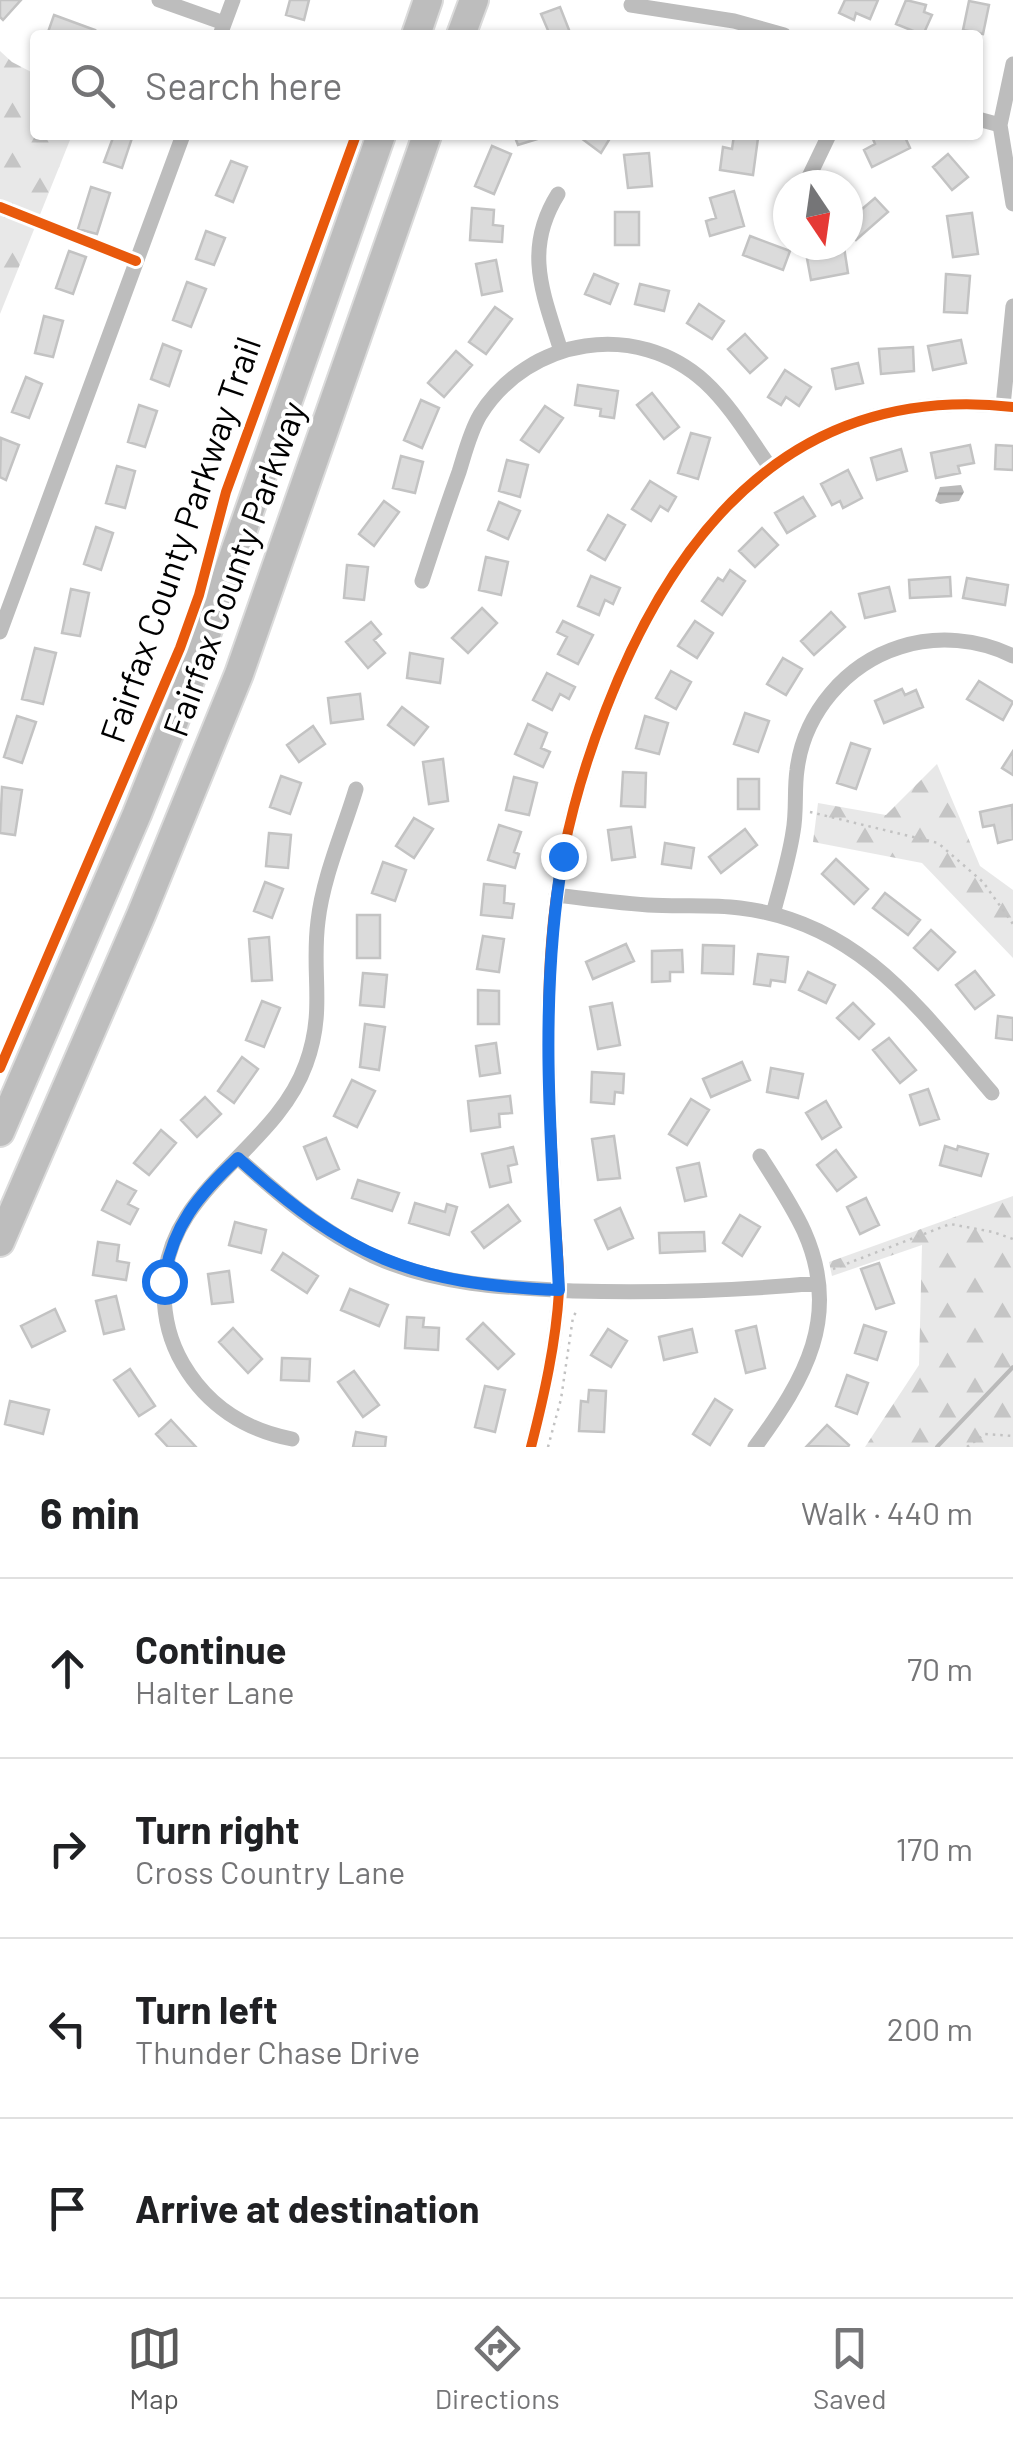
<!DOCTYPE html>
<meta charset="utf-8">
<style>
:root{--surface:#fff;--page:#f6f6f6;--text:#202124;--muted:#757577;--line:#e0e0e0;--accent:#595959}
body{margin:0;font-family:Barlow,sans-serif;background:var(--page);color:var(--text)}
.compass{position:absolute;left:773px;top:170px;width:90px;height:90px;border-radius:50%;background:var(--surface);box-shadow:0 2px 8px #0004;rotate:167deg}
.stop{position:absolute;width:30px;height:30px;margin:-22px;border:8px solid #1a73e8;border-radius:50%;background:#fff}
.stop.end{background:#1a73e8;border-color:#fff;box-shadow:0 2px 10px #0008}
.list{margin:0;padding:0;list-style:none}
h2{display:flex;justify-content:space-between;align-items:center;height:130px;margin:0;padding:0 40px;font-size:42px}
h2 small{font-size:32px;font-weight:400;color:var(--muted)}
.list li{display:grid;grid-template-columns:65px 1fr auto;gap:30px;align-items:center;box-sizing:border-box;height:180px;padding:0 40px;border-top:2px solid var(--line)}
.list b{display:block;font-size:38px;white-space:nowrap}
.list p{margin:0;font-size:32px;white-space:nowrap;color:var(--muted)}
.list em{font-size:32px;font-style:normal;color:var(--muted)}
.icon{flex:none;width:55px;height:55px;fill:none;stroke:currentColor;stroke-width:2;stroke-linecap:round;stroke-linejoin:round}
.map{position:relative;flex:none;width:1013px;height:1447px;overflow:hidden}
.search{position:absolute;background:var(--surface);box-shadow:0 2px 8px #0004;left:30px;right:30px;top:30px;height:110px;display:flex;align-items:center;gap:25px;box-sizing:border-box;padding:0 35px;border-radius:10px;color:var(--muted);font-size:38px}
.sheet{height:850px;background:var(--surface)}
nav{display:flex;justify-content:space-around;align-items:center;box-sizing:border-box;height:140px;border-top:2px solid var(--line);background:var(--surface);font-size:28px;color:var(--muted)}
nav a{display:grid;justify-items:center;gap:5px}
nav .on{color:var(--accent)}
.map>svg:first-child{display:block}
.forest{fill:url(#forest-firs)}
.water{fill:url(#water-rules)}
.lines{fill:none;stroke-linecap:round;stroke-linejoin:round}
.stream{stroke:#bababa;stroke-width:4}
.building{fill:#dbdbdb;stroke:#c3c3c3;stroke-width:2.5}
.highway-casing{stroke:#dbdbdb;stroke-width:32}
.path{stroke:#c2c2c2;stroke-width:2.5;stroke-dasharray:2.5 5;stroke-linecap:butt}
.street{stroke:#bdbdbd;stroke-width:15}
.highway{stroke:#bdbdbd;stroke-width:28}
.cycleway-casing{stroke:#fff;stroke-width:16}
.cycleway{stroke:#e8590c;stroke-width:10}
.route{stroke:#1a73e8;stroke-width:12}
.labels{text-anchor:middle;stroke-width:8;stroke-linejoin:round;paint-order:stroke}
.street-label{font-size:35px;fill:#000;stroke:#fff}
</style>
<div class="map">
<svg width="1013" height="1447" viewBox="0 0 1013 1447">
<defs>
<pattern id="forest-firs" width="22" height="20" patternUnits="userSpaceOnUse" patternTransform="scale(2.5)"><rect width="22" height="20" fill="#e8e8e8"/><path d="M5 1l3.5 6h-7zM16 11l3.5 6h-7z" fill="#c5c5c5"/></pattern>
<pattern id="water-rules" width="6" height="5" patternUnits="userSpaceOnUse" patternTransform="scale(2.5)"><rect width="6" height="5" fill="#bababa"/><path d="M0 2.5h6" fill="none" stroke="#9e9e9e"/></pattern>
</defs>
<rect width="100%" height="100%" fill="#fff"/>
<!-- forest -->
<path class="forest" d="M0,51L12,62L35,74V135H72L0,314Z
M937,764L980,866L1013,890V958L922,863L813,842L818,803L886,815Z
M1013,1196V1447H865L919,1365L922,1245L832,1276L829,1262Z"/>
<!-- water -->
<path class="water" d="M961,485L964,492L959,501L940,504L935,501L940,487Z"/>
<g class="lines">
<!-- stream -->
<path class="stream" d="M937,1447L1013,1367"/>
</g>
<!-- building -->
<path class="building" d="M0,0H21L3,20L0,17Z
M290,0H309L304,20L286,15Z
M845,0H878L870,19L856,13L854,20L839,13Z
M906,0L926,5L924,12L932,15L923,35L896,24Z
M969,1L989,5L983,34L963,30Z
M560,7L571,35H550L541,14Z
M54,15L95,30L93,35L48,32Z
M114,135H133L122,168L104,162Z
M514,135H547V136L518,145Z
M577,135H612L601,153Z
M734,135L758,138L753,175L720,170L723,147L732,149Z
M881,135H904L910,148L872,167L864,150L875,144L873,139Z
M492,146L511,154L494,194L475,186Z
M649,153L652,186L628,188L624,155Z
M948,154L968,177L952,190L933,167Z
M231,161L247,167L233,202L216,195Z
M91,187L110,193L97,234L78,229Z
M734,191L744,226L710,236L706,221L716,218L710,198Z
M875,198L888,212L856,240L848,231V221Z
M472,208L494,210L493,225L503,226L502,242L470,240Z
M615,212H639V245H615Z
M972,213L978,254L953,257L947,216Z
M206,231L225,238L214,265L196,259Z
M750,236L790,251L783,270L743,255Z
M844,247L848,273L811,280L806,253Z
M69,251L86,257L73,294L56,288Z
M496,260L502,291L482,295L476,264Z
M594,274L618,284L610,304L585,294Z
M946,274L970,276L967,313L944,312Z
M187,282L206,289L191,327L173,320Z
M640,284L669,291L664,311L635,304Z
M699,304L724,321L712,339L687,323Z
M495,307L512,319L486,354L469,342Z
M44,316L63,321L53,357L35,353Z
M745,334L767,358L750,373L728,349Z
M961,340L966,363L933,370L928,346Z
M163,344L181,351L169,386L151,379Z
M913,347L914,371L881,374L879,349Z
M456,351L472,365L444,397L428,383Z
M858,363L863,383L836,389L832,369Z
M785,370L811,387L799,406L786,397L781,405L768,397Z
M26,377L42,384L29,418L12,412Z
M578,385L618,391L614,418L600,416L601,409L575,405Z
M652,393L679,427L664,439L637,405Z
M421,400L439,408L422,448L404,440Z
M139,405L157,411L145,447L128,442Z
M545,406L563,418L539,452L521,440Z
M691,433L710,438L698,479L678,473Z
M1,438L19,445L6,480L0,477Z
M970,445L974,463L958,466L960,473L936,478L931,453Z
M996,445L1013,446V470L995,469Z
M901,449L907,471L877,480L871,458Z
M401,456L423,462L415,493L393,488Z
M507,460L528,465L520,497L499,491Z
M117,466L135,471L125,508L106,503Z
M848,470L862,498L843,508L840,501L832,505L821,484Z
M650,481L676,497L668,511L660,506L651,521L632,509Z
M803,497L815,516L787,533L775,513Z
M384,501L399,512L374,546L359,534Z
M499,502L520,511L508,539L488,530Z
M608,515L625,525L605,560L588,550Z
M96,527L113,533L101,570L84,564Z
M762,528L778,545L755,567L739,551Z
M486,557L508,562L501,595L479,590Z
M347,565L368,567L364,600L344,598Z
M730,570L745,581L722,615L702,601L718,578L723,581Z
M591,576L620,588L613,604L605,600L599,615L578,606Z
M950,577L951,596L910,598L909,580Z
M967,578L1008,585L1005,605L963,598Z
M889,587L895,611L865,618L859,594Z
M71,589L89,593L80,636L62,633Z
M482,608L497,623L468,653L452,638Z
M831,612L845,627L814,655L801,641Z
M563,621L593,635L578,664L558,654L567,637L557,632Z
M695,621L713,633L697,658L678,646Z
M371,622L381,634L374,640L385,653L368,668L346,642Z
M35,648L56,653L43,704L22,699Z
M410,653L443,659L440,683L407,678Z
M783,658L802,669L786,695L767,684Z
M671,671L691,682L676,709L656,698Z
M547,673L575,687L569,699L560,694L552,710L533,700Z
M979,681L1013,702L1003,720L967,699Z
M902,689L905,695L916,690L923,707L884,723L875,701Z
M360,694L363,719L331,723L328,698Z
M402,707L428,727L414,745L388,725Z
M745,713L769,721L758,752L734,744Z
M17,716L36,722L22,763L4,757Z
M645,716L668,723L659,754L636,748Z
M528,724L547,733L541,748L550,752L543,767L515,754Z
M313,726L325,744L299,762L287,745Z
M851,743L870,749L856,789L837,783Z
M1013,751V775L1002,768Z
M443,759L448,801L429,804L423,762Z
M623,772L646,773L645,807L621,806Z
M281,776L301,783L290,814L270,807Z
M514,777L537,783L529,815L506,810Z
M738,779H759V809H738Z
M2,787L22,790L15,835L0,833Z
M1012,805L1013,839L998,843L994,825L983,827L980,812Z
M414,818L433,829L414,858L396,846Z
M499,825L521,832L514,852L519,854L515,868L488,860Z
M631,827L635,857L612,860L608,830Z
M745,829L757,845L721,873L709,857Z
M269,833L291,835L288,868L266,866Z
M665,843L694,848L691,868L662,864Z
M836,859L868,889L854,904L822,874Z
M383,862L406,870L395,901L372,893Z
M265,882L283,889L272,918L254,911Z
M484,884L505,886L504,903L514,904L512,918L481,915Z
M885,893L920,920L908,935L873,908Z
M357,915H380V958H357Z
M931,930L955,952L938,970L914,948Z
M483,936L504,939L499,972L477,969Z
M269,937L272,980L252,981L249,939Z
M626,944L634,961L593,979L586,962Z
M703,945L734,946L733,974L702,973Z
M682,950L683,972H670V981L652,982V951Z
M758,954L788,957L785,982L771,980L770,986L754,984Z
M975,971L994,995L975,1009L956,985Z
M808,972L835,985L826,1003L799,990Z
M363,973L387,975L384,1007L360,1005Z
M478,990L499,991V1024H478Z
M262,1001L280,1008L264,1047L246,1040Z
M612,1003L620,1045L598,1049L590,1007Z
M853,1003L874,1024L859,1039L837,1018Z
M998,1016L1013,1018V1040L996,1038Z
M365,1024L385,1027L379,1070L360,1067Z
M889,1038L916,1070L900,1083L873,1050Z
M496,1043L500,1073L480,1076L476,1046Z
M242,1057L258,1069L234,1103L218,1091Z
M742,1062L750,1080L711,1097L703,1079Z
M771,1068L803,1074L798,1098L767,1092Z
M592,1072L624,1074L623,1093L615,1092L614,1104L591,1102Z
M352,1080L375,1091L357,1127L334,1116Z
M928,1089L939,1119L920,1125L910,1095Z
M510,1096L512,1113L499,1114L500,1127L471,1131L468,1101Z
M205,1097L221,1114L197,1137L181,1120Z
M691,1099L709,1110L687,1145L669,1134Z
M826,1101L841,1127L822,1139L806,1113Z
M161,1130L176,1143L149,1175L134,1163Z
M614,1136L620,1178L598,1180L592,1139Z
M326,1138L339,1169L317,1179L304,1147Z
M945,1146L957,1150L958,1146L988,1154L981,1176L940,1165Z
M513,1147L517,1164L508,1166L511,1182L490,1187L482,1154Z
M836,1150L856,1177L837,1191L817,1165Z
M699,1163L706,1196L685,1201L677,1168Z
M358,1180L399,1193L392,1211L352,1198Z
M117,1181L136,1191L128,1204L138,1209L130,1224L102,1210Z
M866,1198L879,1225L860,1234L847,1207Z
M415,1203L445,1212L447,1204L457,1207L449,1235L409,1223Z
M508,1205L520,1221L484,1248L472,1232Z
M620,1208L633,1238L608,1249L595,1220Z
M740,1215L760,1227L742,1256L723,1243Z
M235,1222L266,1230L261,1253L229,1245Z
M704,1232L705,1251L660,1253L659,1233Z
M98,1242L119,1245L117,1261L129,1263L126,1280L93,1275Z
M283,1253L318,1276L307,1293L272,1270Z
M879,1263L894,1303L876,1309L861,1269Z
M229,1271L233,1302L212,1304L208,1274Z
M350,1289L388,1305L379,1326L341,1310Z
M116,1296L124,1329L104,1334L96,1301Z
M55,1309L65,1331L32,1347L21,1326Z
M407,1317L424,1318L423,1327L439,1328L438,1350L405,1348Z
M483,1323L514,1354L498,1369L467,1339Z
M864,1325L886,1332L877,1360L855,1353Z
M756,1326L765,1368L746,1373L736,1331Z
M233,1328L262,1359L248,1373L219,1342Z
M608,1329L627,1341L611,1367L591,1355Z
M692,1329L697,1352L664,1360L659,1337Z
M282,1358L310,1359L309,1381L281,1380Z
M130,1369L155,1406L139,1416L114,1380Z
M354,1371L379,1405L363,1417L338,1382Z
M847,1375L868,1383L857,1414L836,1406Z
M485,1386L505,1390L495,1432L475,1427Z
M589,1390L606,1391L604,1432L579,1431L581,1401L588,1402Z
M715,1399L732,1410L710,1445L693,1434Z
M10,1401L49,1410L43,1434L5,1424Z
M171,1420L196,1447H168L156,1434Z
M827,1425L849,1445L848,1447L807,1446Z
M356,1432L386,1437L385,1447H353Z"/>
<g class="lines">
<!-- highway casing -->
<g class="highway-casing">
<path id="highway" d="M416,35L428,0
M461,35L474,0
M0,1132L137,814L188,686L381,135
M0,1242L141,915L239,674L427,135"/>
</g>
<!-- path -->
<path class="path" d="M810,812L938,843L983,882L1013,924
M833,1269L950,1224L993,1232L1013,1239
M548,1447L561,1399L573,1317L578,1309
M967,1447L985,1434L1013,1436"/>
<!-- street -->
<path class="street" d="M159,0L224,23
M631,5L734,21L784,35
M220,35L233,0
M1013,64L1000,125L1013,204
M978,119L1000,125
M805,185L829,135
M558,194C523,250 543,293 561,351
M1003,406L1013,306
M422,581C434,544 446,508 459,472C465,453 470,432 480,415C529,337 637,320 705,382C731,406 750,439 770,467
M0,632L183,135
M556,895C587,899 617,903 648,905C679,907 709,904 740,908C859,922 920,1009 992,1093
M773,914C780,887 789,859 793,832C797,811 794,790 797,770C804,713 846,664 900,647C937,635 979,639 1013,656
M238,1158C280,1196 321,1231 373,1256C436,1285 506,1288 574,1291C657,1293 736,1291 818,1283
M292,1439C245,1430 207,1405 183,1364C170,1342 164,1316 164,1291C164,1188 274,1153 306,1064C326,1009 311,974 318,921C323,877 343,832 356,789
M531,1447C544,1396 556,1343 559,1291C560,1264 556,1235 555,1208C551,1120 544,1031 551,943C557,863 577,783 606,709C677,525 798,383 1013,407
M755,1447C805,1379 842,1316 804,1231C792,1205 775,1180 760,1156"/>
<!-- highway -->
<use href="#highway" class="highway"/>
<!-- cycleway casing -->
<g class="cycleway-casing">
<path id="cycleway" d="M0,207L136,261
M0,1068L180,648L199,595L226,492L356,135
M531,1447C544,1396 556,1343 559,1291C560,1264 556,1235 555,1208C551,1120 544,1031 551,943C557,863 577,783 606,709C677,525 798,383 1013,407"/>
</g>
<!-- cycleway -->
<use href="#cycleway" class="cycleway"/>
</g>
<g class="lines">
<!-- route -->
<path class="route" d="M164,1281C172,1226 199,1194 238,1158C347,1257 412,1284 559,1290C551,1145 538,1000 563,856"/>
</g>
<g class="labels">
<!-- street labels -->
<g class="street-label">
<text transform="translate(181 540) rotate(-71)" y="12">Fairfax County Parkway Trail</text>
<text transform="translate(235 569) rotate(-70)" y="12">Fairfax County Parkway</text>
</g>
</g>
</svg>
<svg class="compass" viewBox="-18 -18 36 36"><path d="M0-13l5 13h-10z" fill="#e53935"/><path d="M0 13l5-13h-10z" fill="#757577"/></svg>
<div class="stop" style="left:164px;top:1281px"></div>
<div class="stop end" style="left:563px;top:856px"></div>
<div class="search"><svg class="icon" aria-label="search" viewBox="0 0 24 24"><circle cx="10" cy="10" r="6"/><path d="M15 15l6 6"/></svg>Search here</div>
</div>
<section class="sheet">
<h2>6 min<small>Walk · 440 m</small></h2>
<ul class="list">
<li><svg class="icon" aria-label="ahead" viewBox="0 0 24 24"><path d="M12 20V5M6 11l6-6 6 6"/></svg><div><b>Continue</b><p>Halter Lane</p></div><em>70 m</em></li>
<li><svg class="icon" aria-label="right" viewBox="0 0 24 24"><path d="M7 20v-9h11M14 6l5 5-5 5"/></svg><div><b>Turn right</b><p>Cross Country Lane</p></div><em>170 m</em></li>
<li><svg class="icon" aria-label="left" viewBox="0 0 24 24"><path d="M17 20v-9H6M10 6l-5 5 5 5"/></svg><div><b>Turn left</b><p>Thunder Chase Drive</p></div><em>200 m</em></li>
<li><svg class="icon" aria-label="arrive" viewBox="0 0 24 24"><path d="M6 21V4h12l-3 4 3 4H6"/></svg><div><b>Arrive at destination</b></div></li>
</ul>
</section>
<nav>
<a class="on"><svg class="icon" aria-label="map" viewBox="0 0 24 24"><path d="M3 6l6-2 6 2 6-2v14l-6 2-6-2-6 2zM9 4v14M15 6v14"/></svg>Map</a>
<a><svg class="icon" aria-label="directions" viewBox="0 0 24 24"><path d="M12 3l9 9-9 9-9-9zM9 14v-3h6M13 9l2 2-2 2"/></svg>Directions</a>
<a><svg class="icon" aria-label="saved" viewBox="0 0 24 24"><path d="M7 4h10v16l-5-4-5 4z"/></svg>Saved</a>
</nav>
